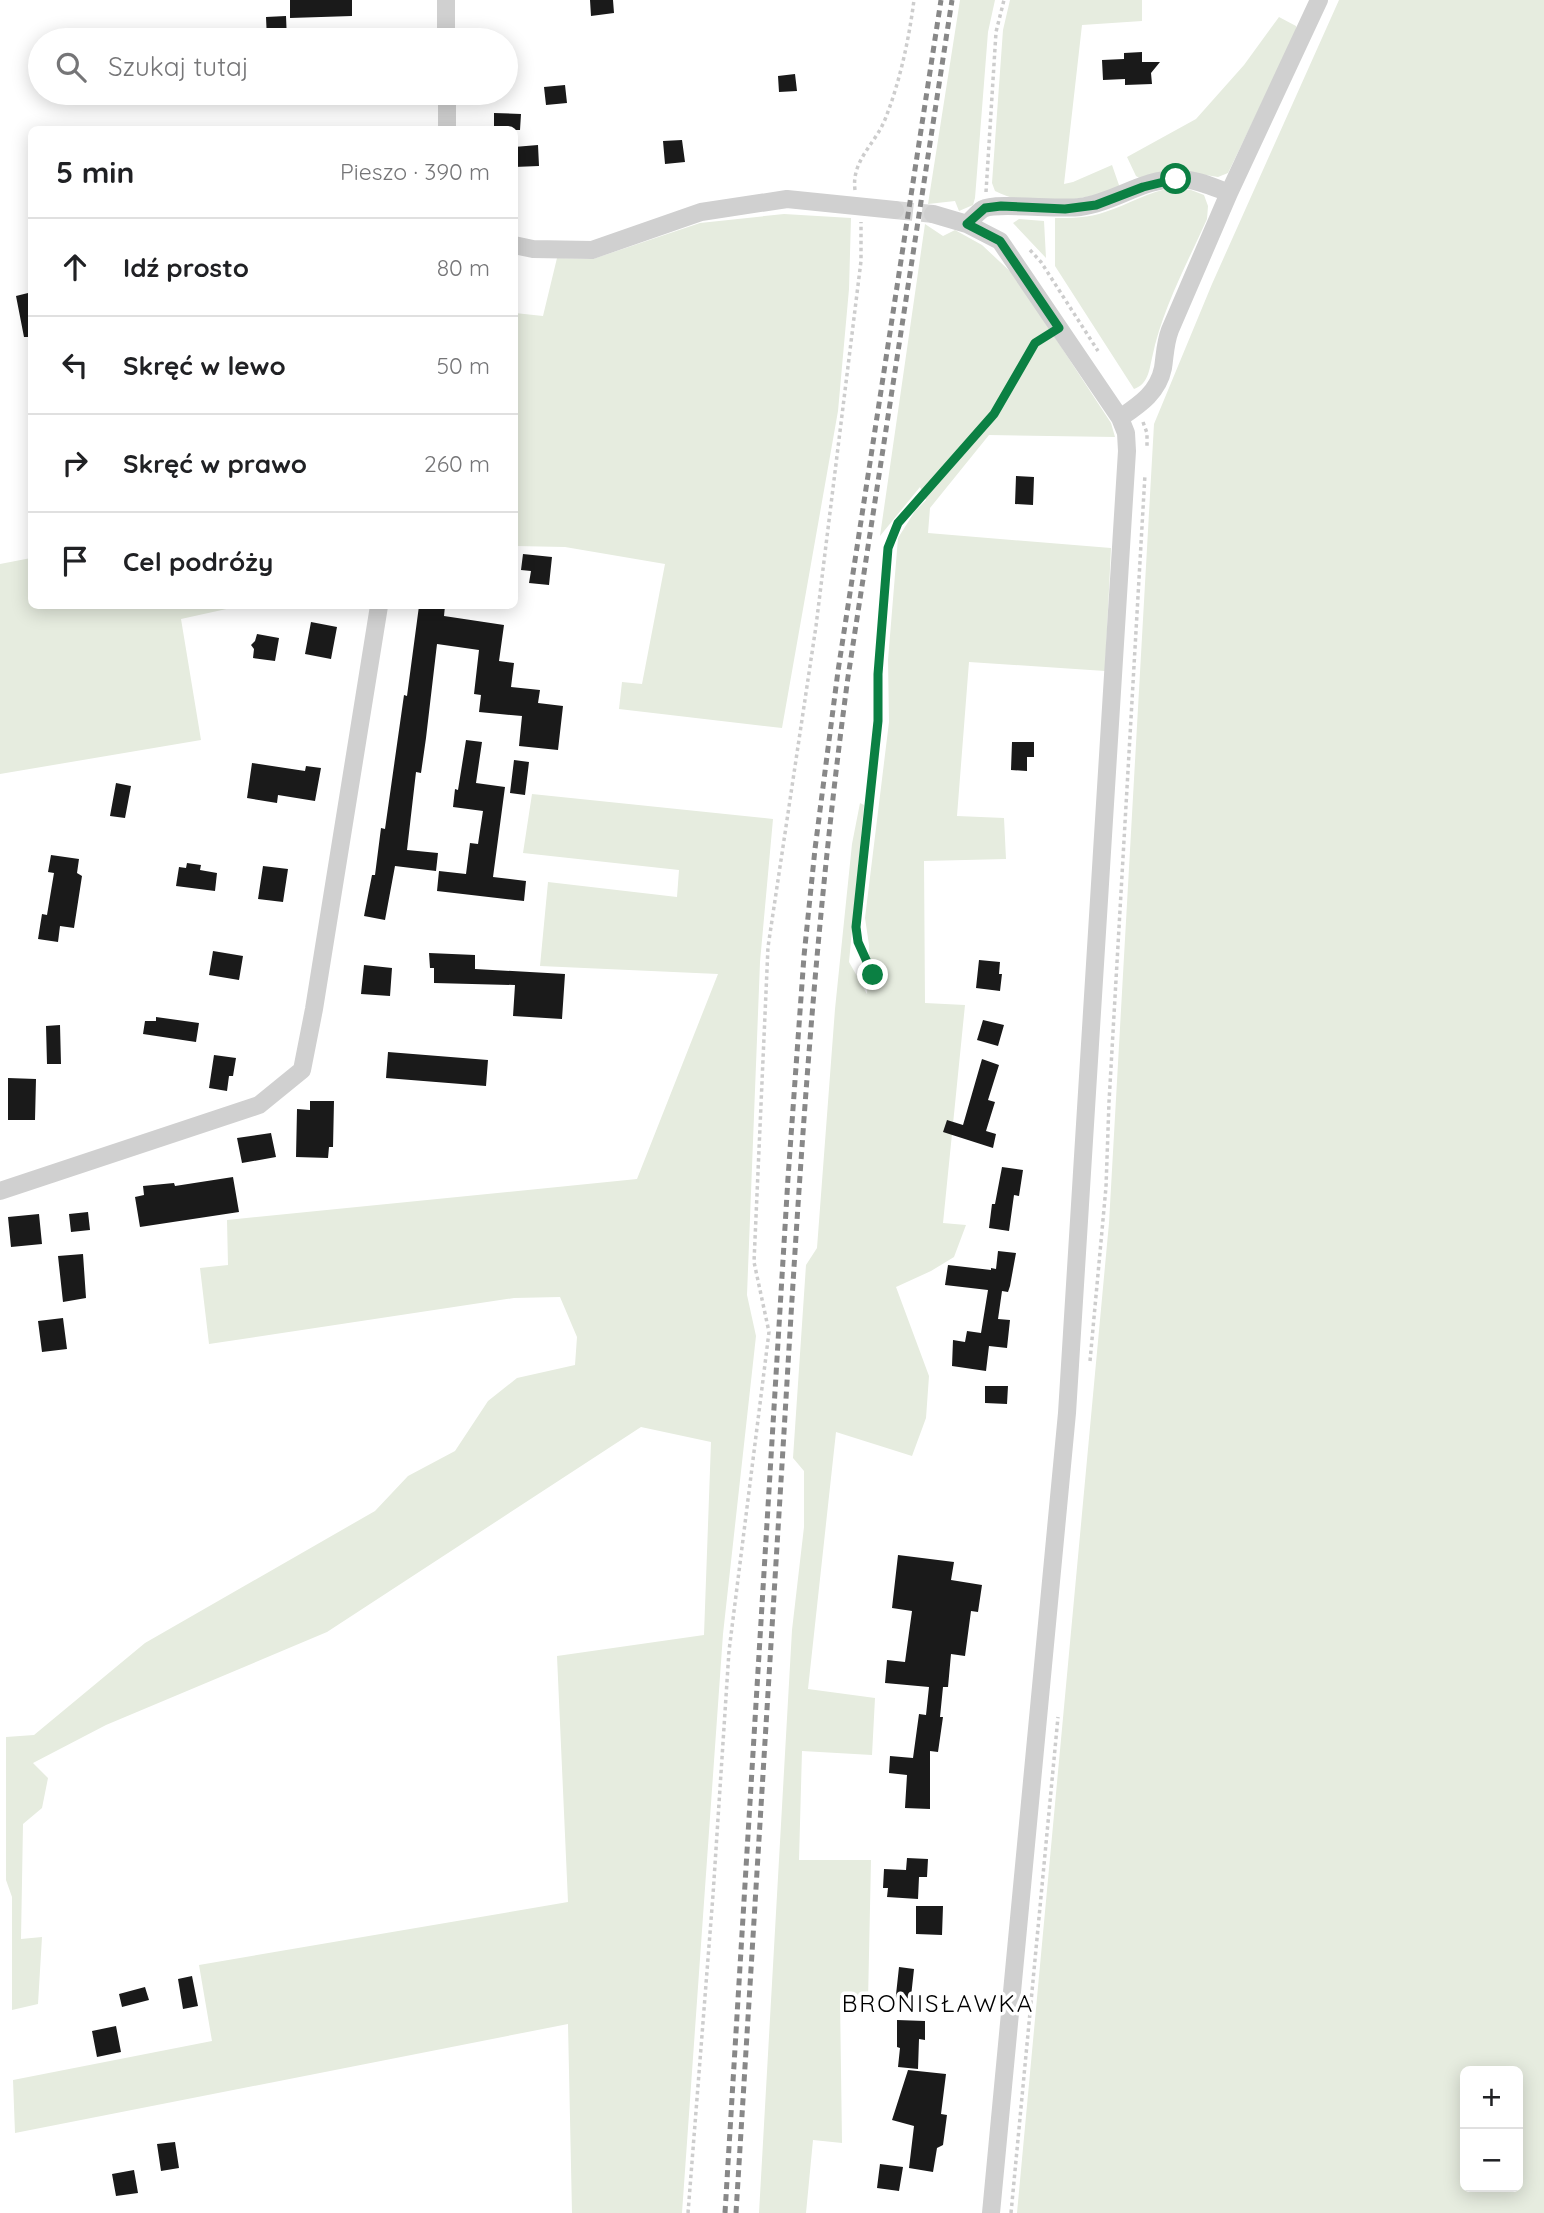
<!DOCTYPE html>
<html lang="pl">
<meta charset="utf-8">
<style>
:root{--surface:#fff;--page:#f6f6f6;--text:#202124;--muted:#757577;--line:#e0e0e0}
body{margin:0;font-family:Quicksand,sans-serif;background:var(--page);color:var(--text)}
.controls{position:absolute;right:21px;bottom:21px;display:grid;overflow:hidden;border-radius:10px;box-shadow:0 4px 18px #0003}
.controls button{width:63px;height:63px;display:grid;place-items:center;padding:0;border:0;border-bottom:2px solid var(--line);background:var(--surface);color:var(--text);font:35px sans-serif}
.stop{position:absolute;width:21px;height:21px;margin:-16px;border:5px solid #0b8043;border-radius:50%;background:#fff}
.stop.end{background:#0b8043;border-color:#fff;box-shadow:0 2px 7px #0008}
.list{margin:0;padding:0;list-style:none}
h2{display:flex;justify-content:space-between;align-items:center;height:91px;margin:0;padding:0 28px;font-size:30px}
h2 small{font-size:23px;font-weight:400;color:var(--muted)}
.list li{display:grid;grid-template-columns:46px 1fr auto;gap:21px;align-items:center;box-sizing:border-box;height:98px;padding:0 28px;border-top:2px solid var(--line)}
.list b{display:block;font-size:26px;white-space:nowrap}
.list em{font-size:23px;font-style:normal;color:var(--muted)}
.icon{flex:none;width:38px;height:38px;fill:none;stroke:currentColor;stroke-width:2;stroke-linecap:round;stroke-linejoin:round}
.map{position:relative;flex:none;width:1544px;height:2213px;overflow:hidden}
.search{position:absolute;background:var(--surface);box-shadow:0 4px 18px #0003;left:28px;top:28px;width:490px;height:77px;display:flex;align-items:center;gap:18px;box-sizing:border-box;padding:0 24px;border-radius:38px;color:var(--muted);font-size:26px}
.panel{position:absolute;background:var(--surface);box-shadow:0 4px 18px #0003;left:28px;top:126px;width:490px;height:483px;border-radius:10px}
.map>svg:first-child{display:block}
.green{fill:#e6ecdf;fill-rule:evenodd}
.building{fill:#1a1a1a}
.lines{fill:none;stroke-linecap:round;stroke-linejoin:round}
.minor-tunnel{stroke:#d6d6d6;stroke-width:18;stroke-dasharray:18 9;stroke-linecap:butt}
.path{stroke:#cdcdcd;stroke-width:3.5;stroke-dasharray:3.5 3.5;stroke-linecap:butt}
.minor{stroke:#d0d0d0;stroke-width:18}
.rail{stroke:#888;stroke-width:5;stroke-dasharray:7 5;stroke-linecap:butt}
.route{stroke:#0b8043;stroke-width:9}
.labels{text-anchor:middle;stroke-width:7;stroke-linejoin:round;paint-order:stroke}
.quarter-label{font-size:24px;letter-spacing:2px;fill:#000;stroke:#fff}
</style>
<div class="map">
<svg width="1544" height="2213" viewBox="0 0 1544 2213">
<rect width="100%" height="100%" fill="#fff"/>
<!-- green -->
<path class="green" d="M960,0H995L988,32L975,198L973,205L959,211L955,201L928,204Z
M1010,0H1142V21L1082,25L1064,184L1073,182L1112,165L1120,188C1082,200 1031,210 995,191L992,183L1003,30Z
M1339,0H1544V2213H1017L1109,1223L1154,424L1212,284ZM1465,2071H1518V2187H1465Z
M1279,17L1296,26L1297,30L1228,173L1218,177L1175,170L1141,179L1136,176L1127,157L1196,119L1244,65Z
M1173,188L1191,190L1204,195L1208,206L1207,219C1187,264 1162,309 1152,358C1149,371 1148,384 1134,389L1055,266V218C1071,218 1089,218 1105,212C1128,205 1149,191 1173,188Z
M784,214L851,218L849,289L838,411L782,728L619,709L622,682L642,684L665,564L565,547L515,546V313L543,316L557,258L593,259L700,223Z
M1019,219L1044,221L1046,258L1013,223Z
M925,224L943,236L955,230L982,245L1014,275L1111,423L1115,437L989,435L930,508L928,533L1111,548L1105,671L969,662L957,816L1004,818L1006,859L924,861L925,1003L965,1005L943,1223L966,1225L954,1257L931,1271L896,1287L929,1376L926,1418L912,1456L836,1432L808,1689L875,1698L872,1755L802,1751L799,1860H871L868,2001L840,1998L842,2143L813,2140L806,2213H759L792,1630L804,1527V1471L793,1458L806,1265L817,1248L835,1009L852,844L860,803L864,805L849,962L867,994L869,945L865,918L889,722L888,660L898,538L915,511L926,500L920,487L880,536Z
M31,558L32,606H240L181,619L201,740L0,774V564Z
M532,794L773,819L760,962L747,1295L756,1336L723,1634L682,2213H572L568,2024L15,2133L13,2080L212,2041L199,1965L568,1902L557,1656L704,1635L711,1442L641,1427L327,1632L106,1725L33,1763L48,1778L42,1808L23,1824L21,1939L42,1937L38,2004L12,2010V1897L6,1880V1737L34,1735L145,1643L375,1511L408,1476L455,1451L488,1401L517,1378L575,1365L577,1337L560,1297L514,1298L209,1344L200,1268L228,1265L227,1220L637,1179L718,974L540,966L548,882L677,897L679,870L523,853Z"/>
<!-- building -->
<path class="building" d="M290,0H352V16L290,18Z
M590,0H613L614,13L591,16Z
M286,16L287,40H267L266,17Z
M1142,52V62H1160L1151,73L1152,84L1125,85V79L1103,80L1102,60L1124,59V53Z
M795,74L797,91L779,92L778,76Z
M565,85L567,103L546,105L544,87Z
M494,113L521,114L520,130H494Z
M682,140L685,162L665,164L663,141Z
M538,145L539,166L514,167V147Z
M32,292V337H24L16,296Z
M1016,476L1034,477L1033,505L1015,504Z
M523,554L552,557L549,585L529,583L531,571L521,570Z
M419,606H445L444,616L504,625L499,661L514,663L511,687L540,690L538,703L563,706L558,750L519,746L522,716L479,712L481,695L474,694L479,650L437,644L426,738L421,773L416,772L407,850L438,853L436,871L395,866L385,920L364,916L372,875H375L381,828L385,829L404,695L407,696Z
M311,622L337,627L331,659L305,654Z
M257,634L279,638L275,661L253,658L254,649L251,645L255,641Z
M466,740L482,742L476,783L505,787L493,877L526,881L524,901L437,891L439,871L466,874L470,843L478,844L483,811L453,807L455,789L458,790Z
M1012,742H1034V757H1027V771L1011,770Z
M514,760L529,762L525,795L510,793Z
M252,763L305,771L306,766L321,768L315,801L278,795L277,803L247,798Z
M116,783L131,786L125,818L110,816Z
M51,855L79,859L77,873L82,876L74,928L60,926L58,942L38,939L42,914L47,915L54,873L48,872Z
M187,863L201,865L200,870L217,873L215,891L176,886L179,867L186,868Z
M263,866L288,869L283,902L258,899Z
M213,951L243,956L239,980L209,975Z
M429,953L475,955V969L565,974L562,1019L513,1016L515,985L434,983V968H430Z
M979,960L1000,962L999,974H1002L1000,991L976,988Z
M364,965L392,968L390,996L361,994Z
M156,1017L199,1023L196,1042L143,1034L145,1021H156Z
M983,1020L1004,1025L998,1046L977,1040Z
M60,1025L61,1064H47L46,1026Z
M388,1052L488,1060L486,1086L386,1078Z
M214,1055L236,1058L233,1076H229L227,1091L209,1088Z
M982,1059L999,1065L988,1100L995,1102L986,1131L996,1134L993,1148L943,1132L947,1120L963,1125Z
M8,1078L36,1079L35,1120H8Z
M310,1101H334L333,1147H329L328,1158L296,1157L297,1109L310,1110Z
M271,1133L276,1157L242,1163L237,1138Z
M1002,1167L1023,1170L1019,1196L1014,1195L1009,1231L989,1228L992,1204H995Z
M233,1177L239,1212L140,1227L135,1197L144,1195L143,1186L174,1183L175,1186Z
M88,1212L90,1230L71,1232L69,1214Z
M39,1214L42,1244L11,1247L8,1217Z
M998,1251L1016,1253L1010,1286L1008,1292L1002,1291L998,1319L1010,1320L1007,1348L989,1346L986,1371L952,1366L953,1340L965,1342L967,1331L981,1333L988,1290L945,1285L948,1265L991,1270V1268L996,1269Z
M83,1254L86,1298L63,1302L58,1256Z
M63,1318L67,1349L42,1352L38,1321Z
M985,1386H1008L1007,1404L985,1403Z
M898,1555L954,1562L951,1580L982,1585L978,1612L971,1611L965,1656L951,1654L948,1687H943L940,1717H943L938,1752L930,1751V1809L905,1808L907,1775L889,1773L890,1756L913,1758L919,1714L926,1715L929,1687L885,1683L887,1660L905,1662L912,1611L892,1608Z
M907,1858L928,1859L927,1877H919L918,1899L887,1897L888,1888H883L884,1869L906,1870Z
M916,1906H943L942,1935L916,1934Z
M899,1967L914,1969L910,2006L895,2004Z
M192,1976L198,2006L183,2009L178,1979Z
M145,1987L149,2000L122,2007L119,1994Z
M897,2020L925,2021V2040L919,2039L918,2069L898,2067L900,2048L897,2047Z
M116,2026L121,2052L97,2057L92,2031Z
M908,2070L946,2074L941,2114L947,2115L943,2145L937,2148L933,2172L909,2168L914,2126L892,2120Z
M175,2142L179,2168L161,2171L157,2144Z
M880,2164L903,2167L899,2191L877,2188Z
M134,2170L138,2193L116,2196L112,2174Z"/>
<g class="lines">
<!-- minor-tunnel -->
<path class="minor-tunnel" d="M895,210L933,214"/>
<!-- path -->
<path class="path" d="M855,190C851,160 876,144 886,117C900,81 909,39 914,0
M986,192L996,32L1004,0
M1030,250L1041,262L1098,351
M1143,422L1147,433V449
M873,975L858,942L856,927L878,721V674L888,548L898,523L994,414L1035,343L1046,337
M1090,1361L1106,1187L1109,1102L1145,474
M688,2213L713,1895L729,1651L769,1332L754,1262L768,947L816,626L861,261V222
M1011,2213L1058,1717"/>
<!-- minor -->
<path class="minor" d="M446,0V40
M447,93V130
M933,214L967,224C972,219 978,212 983,209C995,202 1060,210 1080,207C1113,203 1144,178 1178,179C1196,179 1213,187 1229,193
M967,224L1000,241L1120,418L1126,433L1127,451L1067,1413L991,2213
M514,245L533,249L592,250L701,212L787,199L895,210
M1120,418C1139,405 1158,393 1163,368C1165,355 1165,343 1170,330L1229,193L1319,0
M0,1191L259,1105L302,1070L314,1009L379,606"/>
<!-- rail -->
<path class="rail" d="M725,2213L788,1178L804,956L815,849L838,671L941,0
M736,2213C752,1953 768,1693 784,1432C799,1180 814,928 848,677L952,0"/>
</g>
<g class="lines">
<!-- route -->
<path class="route" d="M873,975L858,942L856,927L878,721V674L888,548L898,523L994,414L1035,343L1059,328L1000,241L967,224L985,208L1001,206L1065,209L1096,205L1143,187L1176,179"/>
</g>
<g class="labels">
<!-- quarter labels -->
<g class="quarter-label">
<text x="938" y="2012">BRONISŁAWKA</text>
</g>
</g>
</svg>
<div class="controls">
<button>+</button>
<button>−</button>
</div>
<div class="stop" style="left:1176px;top:179px"></div>
<div class="stop end" style="left:873px;top:975px"></div>
<div class="search"><svg class="icon" aria-label="search" viewBox="0 0 24 24"><circle cx="10" cy="10" r="6"/><path d="M15 15l6 6"/></svg>Szukaj tutaj</div>
<section class="panel">
<h2>5 min<small>Pieszo · 390 m</small></h2>
<ul class="list">
<li><svg class="icon" aria-label="ahead" viewBox="0 0 24 24"><path d="M12 20V5M6 11l6-6 6 6"/></svg><div><b>Idź prosto</b></div><em>80 m</em></li>
<li><svg class="icon" aria-label="left" viewBox="0 0 24 24"><path d="M17 20v-9H6M10 6l-5 5 5 5"/></svg><div><b>Skręć w lewo</b></div><em>50 m</em></li>
<li><svg class="icon" aria-label="right" viewBox="0 0 24 24"><path d="M7 20v-9h11M14 6l5 5-5 5"/></svg><div><b>Skręć w prawo</b></div><em>260 m</em></li>
<li><svg class="icon" aria-label="arrive" viewBox="0 0 24 24"><path d="M6 21V4h12l-3 4 3 4H6"/></svg><div><b>Cel podróży</b></div></li>
</ul>
</section>
</div>
